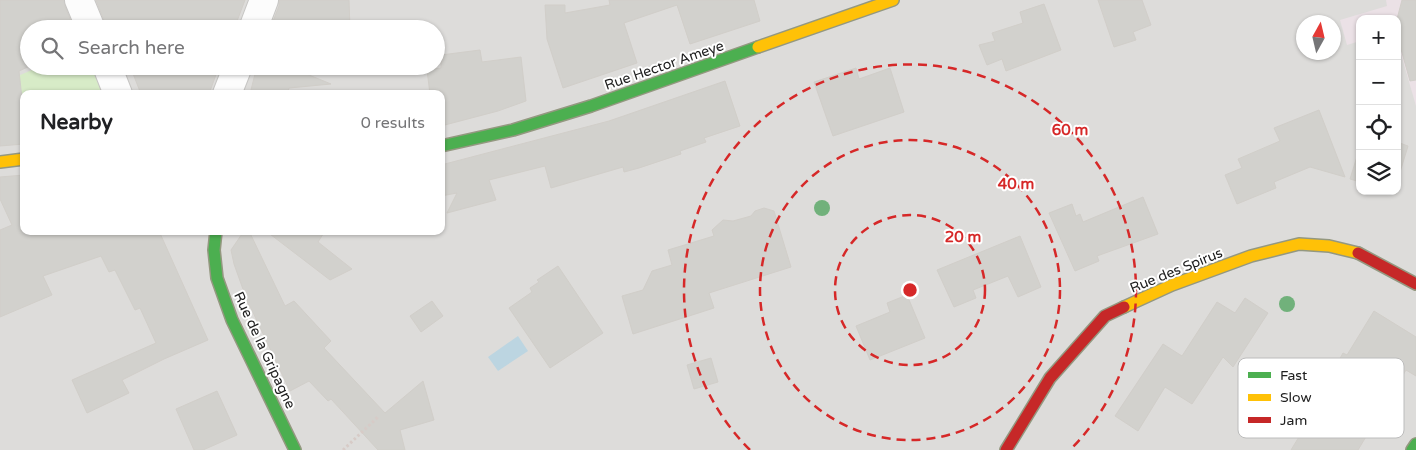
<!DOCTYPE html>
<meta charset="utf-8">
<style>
:root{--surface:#fff;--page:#f2f2f2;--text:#202124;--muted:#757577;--line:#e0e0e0}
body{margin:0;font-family:"Varela Round",sans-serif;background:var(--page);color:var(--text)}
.controls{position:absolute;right:15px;top:15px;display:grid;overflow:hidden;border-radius:10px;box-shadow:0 1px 4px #0004}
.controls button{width:45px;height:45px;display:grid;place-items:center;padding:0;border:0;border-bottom:1px solid var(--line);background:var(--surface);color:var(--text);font:25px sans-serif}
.compass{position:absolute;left:1296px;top:15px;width:45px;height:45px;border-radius:50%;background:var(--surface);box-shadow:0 1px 4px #0004;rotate:8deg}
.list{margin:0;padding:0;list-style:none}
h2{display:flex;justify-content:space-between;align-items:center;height:65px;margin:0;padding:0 20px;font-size:21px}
h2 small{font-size:16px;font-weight:400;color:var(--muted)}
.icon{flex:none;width:28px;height:28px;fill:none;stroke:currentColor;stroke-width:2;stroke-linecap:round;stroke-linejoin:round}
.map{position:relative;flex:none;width:1416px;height:450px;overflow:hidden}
.search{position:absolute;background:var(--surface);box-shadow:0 1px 4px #0004;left:20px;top:20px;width:425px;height:55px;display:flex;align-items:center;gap:12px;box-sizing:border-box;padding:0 18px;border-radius:28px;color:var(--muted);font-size:19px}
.panel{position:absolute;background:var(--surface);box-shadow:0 1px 4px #0004;left:20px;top:90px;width:425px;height:145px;border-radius:10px}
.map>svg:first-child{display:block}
.residential{fill:#dddcda;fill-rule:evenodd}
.industrial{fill:#ebe1e6}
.grass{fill:#d7ebc7}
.water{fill:#bcd5e1}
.building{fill:#d2d1cd;stroke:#d1cec9}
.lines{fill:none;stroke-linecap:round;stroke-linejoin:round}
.street-casing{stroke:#c7c6c4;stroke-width:30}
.fast-casing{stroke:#949880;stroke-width:14}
.slow-casing{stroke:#949880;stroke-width:14}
.jam-casing{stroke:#949880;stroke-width:14}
.path{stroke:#d7cbc7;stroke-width:3;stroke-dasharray:2.5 2.5;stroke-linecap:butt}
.street{stroke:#fcfcfc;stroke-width:28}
.fast{stroke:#4caf50;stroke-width:11}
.slow{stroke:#ffc107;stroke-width:11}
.jam{stroke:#c62828;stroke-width:11}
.tree{fill:#71b17b}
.ring{fill:none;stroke:#d62828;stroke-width:2.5;stroke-dasharray:9 6}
.labels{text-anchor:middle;stroke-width:4;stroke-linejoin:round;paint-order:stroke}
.street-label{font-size:14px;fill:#202020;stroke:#fff}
.key{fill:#fff;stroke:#bcbcbc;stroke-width:1}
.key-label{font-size:14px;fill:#202020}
.centre{fill:#d62828;stroke:#fff;stroke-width:2.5}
.ring-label{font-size:15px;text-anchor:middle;font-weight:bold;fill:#d62828;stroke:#fff;stroke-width:4;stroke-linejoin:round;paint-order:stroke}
</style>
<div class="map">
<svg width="1416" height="450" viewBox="0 0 1416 450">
<rect width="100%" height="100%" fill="#eeede8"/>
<!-- residential -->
<path class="residential" d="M0,0H1416V450H0ZM1360,19H1397V191H1360ZM1304,22H1334V52H1304ZM29,29H436V66H29ZM24,94H441V231H24Z"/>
<!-- industrial -->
<path class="industrial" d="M1386,0H1416V106L1397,40V19H1360V41L1347,45L1340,20L1387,6Z"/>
<!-- grass -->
<path class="grass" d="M41,66H92L102,94H24V132L18,76Z"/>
<!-- water -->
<path class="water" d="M518,336L528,351L498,371L488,357Z"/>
<!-- building -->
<path class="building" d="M0,0H64L65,6L74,29H29L30,66L19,71L24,117V144L0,146Z
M96,0H245L234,29H106L105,23Z
M279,0H349L350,29H270L279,6Z
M609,0H754L760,21L690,44L677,5L624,23L637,63L563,88L547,39L545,5H565V13L610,5Z
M1098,0H1142L1151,25L1133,32L1136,40L1114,47Z
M1402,0H1416V80L1410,81L1397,35V19Z
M1044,4L1061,50L1006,71L1002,59L987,65L979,45L995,41L992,33L1023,23L1020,12Z
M480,50L482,62L521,57L526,101L498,111L441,126V94H430L427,70L441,68V55Z
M130,66H219L209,94H141Z
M257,66H287L331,84L289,88L287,94H250Z
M856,68L859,79L890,68L904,112L833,136L814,82Z
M725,81L740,126L704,138L706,142L680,151L681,154L639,168L624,172L623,167L551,188L545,166L489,180L496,200L447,213L457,193L441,196V165L609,121Z
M1319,110L1345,177L1310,167L1274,182L1276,188L1237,204L1225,175L1242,168L1238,159L1280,141L1274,128Z
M1397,142L1408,146L1397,182Z
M1360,147V182L1350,179Z
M24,175V231H159L208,340L164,359L122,380L129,393L87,413L72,380L156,343L140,308L135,310L115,270L109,272L101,256L43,276L52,295L0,317V230L12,225L0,199V177Z
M1143,197L1158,234L1097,256L1099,261L1075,271L1049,213L1072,204L1076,216L1080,214L1083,222Z
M764,208L774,211L791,267L709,293L714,308L633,334L622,296L643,290L652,271L672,265L668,250L714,236L712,230L723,220L733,221L751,216L755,211Z
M244,231H249L285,306L294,301L331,341L324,348L385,413L423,381L434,420L400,430L405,450H378L331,399L328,401L309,381L290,391L250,306H249L234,264L231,250Z
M266,231H325L318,242L352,269L330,280Z
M1020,236L1041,287L1018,297L1008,276L973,290L976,298L954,307L937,270Z
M558,266L603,333L550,368L509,308L532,292L530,288L539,282L537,280Z
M907,295L925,338L870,360L856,326L890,312L887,303Z
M1245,298L1268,313L1233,367L1223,357L1192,404L1165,387L1138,431L1115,416L1163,344L1182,356L1217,302L1235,313Z
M432,301L443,316L421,332L410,316Z
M1374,311L1416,337V376L1406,370L1358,450H1291L1308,422L1318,428L1338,395L1324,387L1343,353L1347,355Z
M711,358L718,382L694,389L687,365Z
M217,391L237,435L203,450H194L176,409Z"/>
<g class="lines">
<!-- street casing -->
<g class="street-casing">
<path id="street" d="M79,0L91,29
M253,29L264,0
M107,66L118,94
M227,94L238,66"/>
</g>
<!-- fast casing -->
<g class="fast-casing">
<path id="fast" d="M441,146L513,130L591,106L758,47
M216,231L214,250L217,278L232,320L295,450
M1412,450L1416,444"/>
</g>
<!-- slow casing -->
<g class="slow-casing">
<path id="slow" d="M758,47L893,0
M0,162L24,159
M1124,307L1172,285L1251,256L1299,244L1329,246L1358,253"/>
</g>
<!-- jam casing -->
<g class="jam-casing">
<path id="jam" d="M1358,253L1416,284
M1006,450L1050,378L1105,316L1124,307"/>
</g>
<!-- path -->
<path class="path" d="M343,450L379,416"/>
<!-- street -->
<use href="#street" class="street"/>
<!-- fast -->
<use href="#fast" class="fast"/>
<!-- slow -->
<use href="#slow" class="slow"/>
<!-- jam -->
<use href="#jam" class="jam"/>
</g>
<!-- trees -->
<g class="tree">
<circle cx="822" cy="208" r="8"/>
<circle cx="1287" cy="304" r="8"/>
</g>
<!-- distance rings -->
<g class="ring">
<circle cx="910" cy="290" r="75"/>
<circle cx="910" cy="290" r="150"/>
<path d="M750 450A226 226 0 1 1 1070 450"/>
</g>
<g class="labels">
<!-- street labels -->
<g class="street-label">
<text transform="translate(664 65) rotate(-19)" y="5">Rue Hector Ameye</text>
<text transform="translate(1176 270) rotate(-22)" y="5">Rue des Spirus</text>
<text transform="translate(265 350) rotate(65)" y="5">Rue de la Gripagne</text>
</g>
</g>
<!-- legend -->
<rect x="1238" y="358" width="166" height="80" rx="8" class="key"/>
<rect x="1248" y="372" width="23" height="6" fill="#4caf50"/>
<rect x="1248" y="394" width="23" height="7" fill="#ffc107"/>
<rect x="1248" y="417" width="23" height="6" fill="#c62828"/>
<g class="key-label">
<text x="1280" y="380">Fast</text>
<text x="1280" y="402">Slow</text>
<text x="1280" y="425">Jam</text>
</g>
<circle cx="910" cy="290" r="8" class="centre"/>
<g class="ring-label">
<text x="1070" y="135">60 m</text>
<text x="1016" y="189">40 m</text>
<text x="963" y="242">20 m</text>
</g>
</svg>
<div class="controls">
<button>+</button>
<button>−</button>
<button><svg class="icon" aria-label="locate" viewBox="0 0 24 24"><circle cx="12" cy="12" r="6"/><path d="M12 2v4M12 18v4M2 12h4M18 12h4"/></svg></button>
<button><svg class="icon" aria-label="layers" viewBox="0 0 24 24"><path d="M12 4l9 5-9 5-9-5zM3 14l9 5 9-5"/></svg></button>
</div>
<svg class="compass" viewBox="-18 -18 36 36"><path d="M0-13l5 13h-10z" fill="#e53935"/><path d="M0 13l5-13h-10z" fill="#757577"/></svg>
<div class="search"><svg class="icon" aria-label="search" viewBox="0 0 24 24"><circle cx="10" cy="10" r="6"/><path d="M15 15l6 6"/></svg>Search here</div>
<section class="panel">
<h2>Nearby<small>0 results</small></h2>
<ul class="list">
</ul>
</section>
</div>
